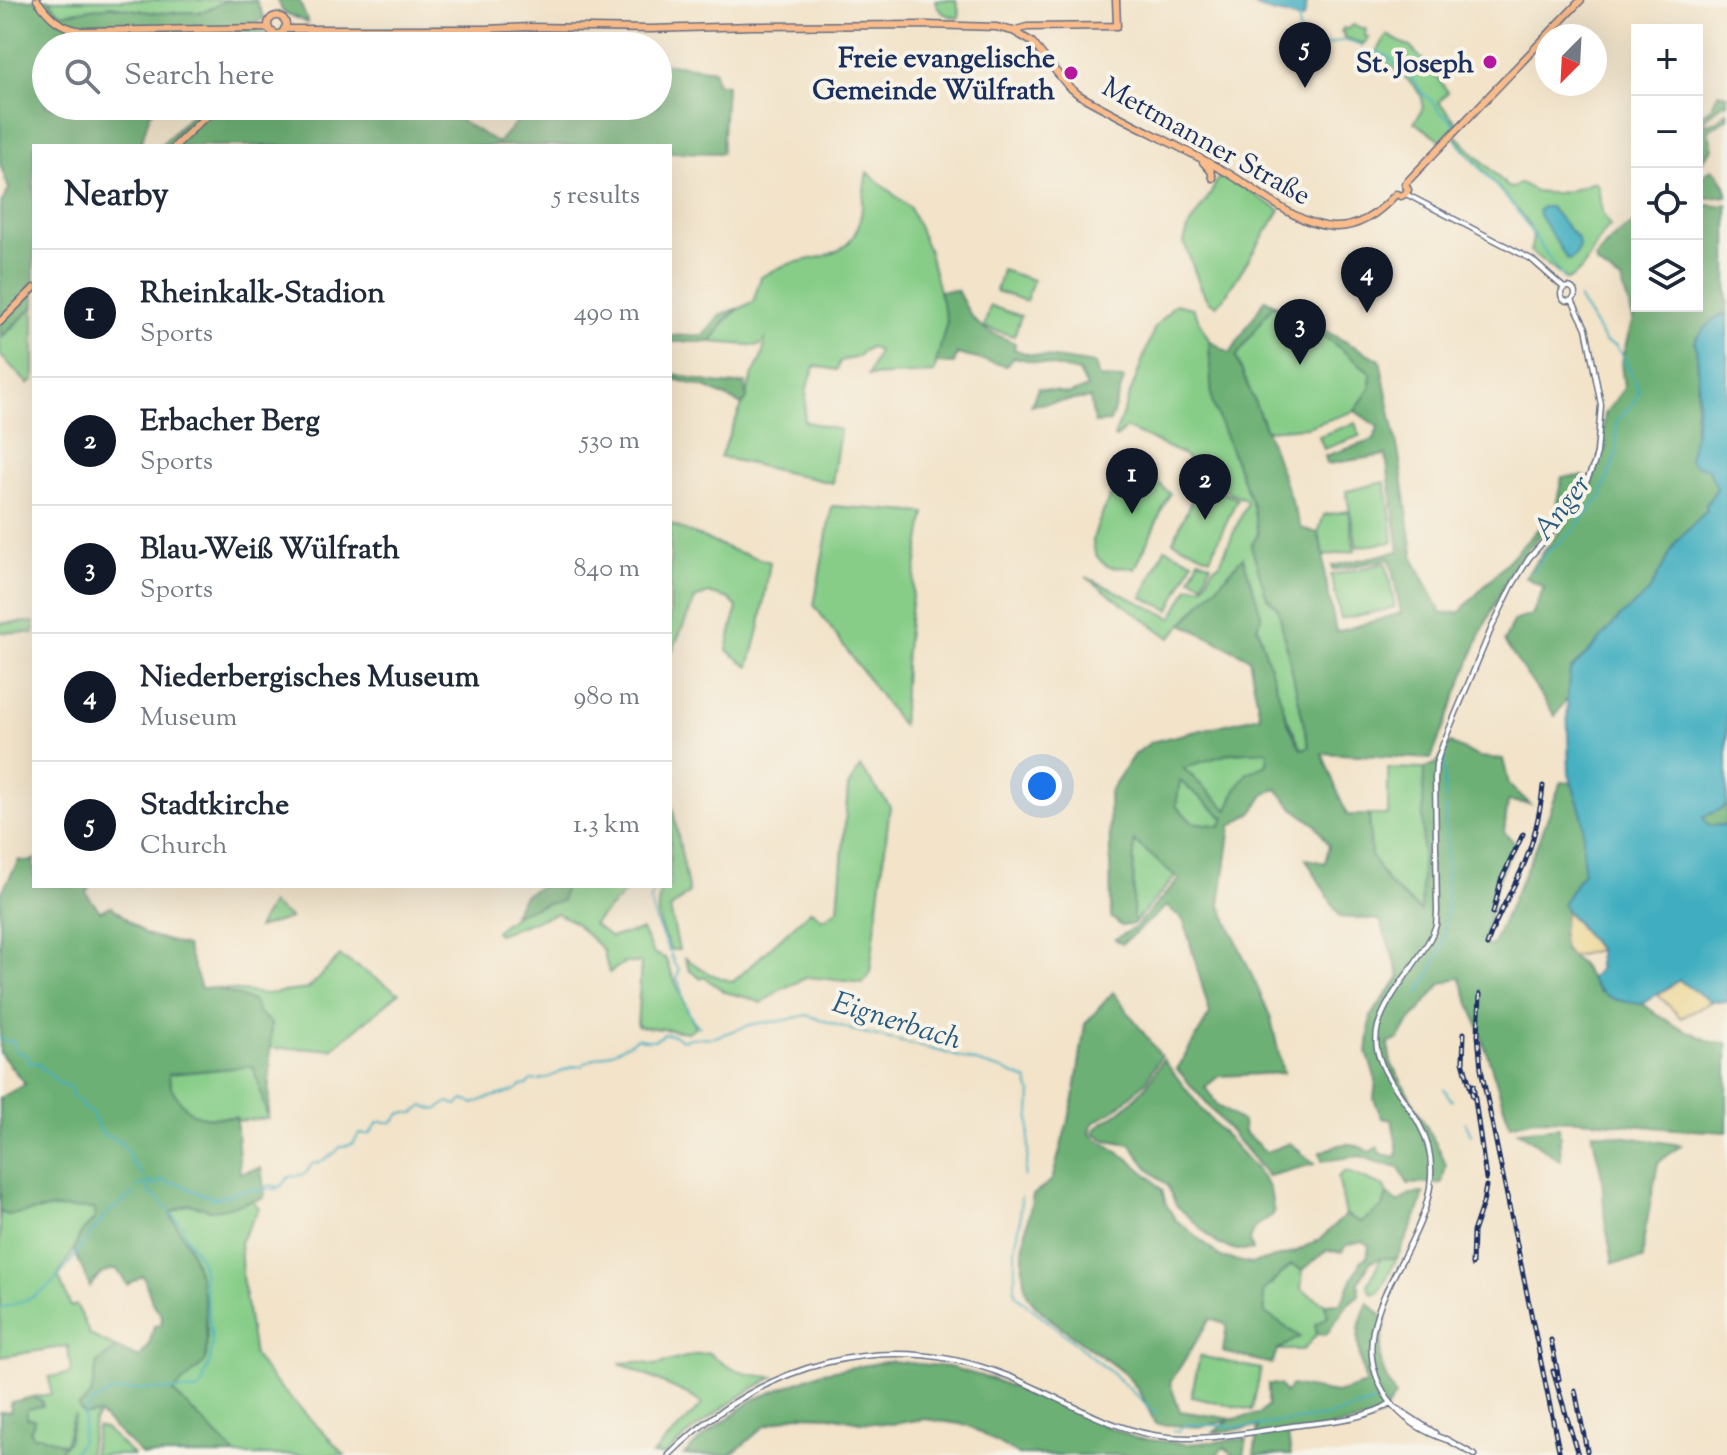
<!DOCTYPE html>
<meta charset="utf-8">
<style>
:root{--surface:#fff;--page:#f2f2f3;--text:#1f2937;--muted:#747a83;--line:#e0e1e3;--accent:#111827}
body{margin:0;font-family:"Sorts Mill Goudy",serif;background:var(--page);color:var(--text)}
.controls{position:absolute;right:24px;top:24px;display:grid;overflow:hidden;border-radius:0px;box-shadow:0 8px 32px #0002}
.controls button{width:72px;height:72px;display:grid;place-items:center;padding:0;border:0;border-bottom:2px solid var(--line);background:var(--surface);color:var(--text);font:40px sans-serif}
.compass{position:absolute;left:1535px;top:24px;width:72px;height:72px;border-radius:50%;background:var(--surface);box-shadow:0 8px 32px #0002;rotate:204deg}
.you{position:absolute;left:1042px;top:786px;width:28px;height:28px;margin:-20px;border:6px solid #fff;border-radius:50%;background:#1a73e8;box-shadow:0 0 0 12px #1a73e833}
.badge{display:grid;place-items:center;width:52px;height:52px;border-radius:50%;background:var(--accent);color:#fff;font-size:26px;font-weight:700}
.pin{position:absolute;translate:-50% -66px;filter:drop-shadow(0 2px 4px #0008)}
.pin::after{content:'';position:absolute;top:42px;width:28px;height:24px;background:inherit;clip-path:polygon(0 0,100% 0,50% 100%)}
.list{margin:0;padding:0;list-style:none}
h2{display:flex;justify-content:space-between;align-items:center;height:104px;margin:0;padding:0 32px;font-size:34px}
h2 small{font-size:26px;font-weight:400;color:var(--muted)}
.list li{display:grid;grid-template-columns:52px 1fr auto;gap:24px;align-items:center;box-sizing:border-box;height:128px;padding:0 32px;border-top:2px solid var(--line)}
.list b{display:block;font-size:30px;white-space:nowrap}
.list p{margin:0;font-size:26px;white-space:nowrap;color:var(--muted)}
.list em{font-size:26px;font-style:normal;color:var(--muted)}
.icon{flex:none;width:44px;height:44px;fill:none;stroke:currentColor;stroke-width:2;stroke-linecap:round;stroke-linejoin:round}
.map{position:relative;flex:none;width:1727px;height:1455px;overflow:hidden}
.search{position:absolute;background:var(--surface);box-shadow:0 8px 32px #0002;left:32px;top:32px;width:640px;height:88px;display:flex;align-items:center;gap:20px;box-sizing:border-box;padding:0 28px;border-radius:44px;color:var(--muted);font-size:30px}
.panel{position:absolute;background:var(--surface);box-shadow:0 8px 32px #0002;left:32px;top:144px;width:640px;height:744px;border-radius:0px}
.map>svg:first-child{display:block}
.green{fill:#87cd88;stroke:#517e73;stroke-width:2}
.forest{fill:#6db074;stroke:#447069;stroke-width:2;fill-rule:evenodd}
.sand{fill:#eeda9e;stroke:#84847e;stroke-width:2}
.water{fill:#41aec0;stroke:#2e6e8f;stroke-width:2}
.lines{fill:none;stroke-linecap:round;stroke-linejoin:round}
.stream{stroke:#41aec0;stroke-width:2}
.minor-casing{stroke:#666e83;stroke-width:7}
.major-casing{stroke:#666e83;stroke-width:9}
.minor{stroke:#fff;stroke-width:4}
.major{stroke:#fabc8b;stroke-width:6}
.rail-casing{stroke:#1b2f5e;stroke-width:5}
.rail{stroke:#f7f3e8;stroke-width:2;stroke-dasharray:6;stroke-linecap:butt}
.poi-dot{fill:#b5179e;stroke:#f7f3e8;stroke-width:3}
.labels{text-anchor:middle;stroke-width:8;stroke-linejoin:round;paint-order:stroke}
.poi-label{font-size:28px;font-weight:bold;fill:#1b2f5e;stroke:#f7f3e8;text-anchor:end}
.street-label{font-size:28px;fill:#1b2f5e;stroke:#f7f3e8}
.water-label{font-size:30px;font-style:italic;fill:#285b80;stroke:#f7f3e8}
</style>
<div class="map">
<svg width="1727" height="1455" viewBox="0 0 1727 1455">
<rect width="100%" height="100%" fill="#f7f3e8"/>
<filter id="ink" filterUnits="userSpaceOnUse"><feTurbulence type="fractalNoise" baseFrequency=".0125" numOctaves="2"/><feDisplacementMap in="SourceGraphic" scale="16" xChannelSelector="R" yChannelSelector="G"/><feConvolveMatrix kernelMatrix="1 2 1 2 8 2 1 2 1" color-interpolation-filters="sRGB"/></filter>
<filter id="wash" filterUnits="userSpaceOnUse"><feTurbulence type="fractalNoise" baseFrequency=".006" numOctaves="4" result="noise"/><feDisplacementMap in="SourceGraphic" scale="32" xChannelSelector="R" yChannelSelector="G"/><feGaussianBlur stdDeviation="1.8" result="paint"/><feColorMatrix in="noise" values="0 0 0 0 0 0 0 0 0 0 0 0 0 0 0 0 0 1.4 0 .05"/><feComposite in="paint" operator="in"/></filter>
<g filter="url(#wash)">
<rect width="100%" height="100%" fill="#f2e3c9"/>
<!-- green -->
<path class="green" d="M52,0H230L203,12L156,13L111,6L61,14L50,3Z
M935,0H956L960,15L958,18C945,15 939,14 935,0Z
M1353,25L1366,29L1365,36L1369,38L1363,44L1343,37L1344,33L1341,32L1343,28L1347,29Z
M1387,35L1410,47L1427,64L1448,92L1439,102L1458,124L1441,140L1414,122C1417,118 1423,111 1423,105C1425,89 1387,63 1375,55Z
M1457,136L1508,187L1513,188L1521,183C1545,201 1570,192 1594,182L1598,186L1602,213L1610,226C1593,242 1588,272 1567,280L1530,251C1535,238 1533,232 1526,220L1455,138Z
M867,172L910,208L928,249L947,321L934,373L868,376L878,351L870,347L862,352L858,357L840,361L837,370L815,366L807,387L804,421L840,430L832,483L720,457L742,405C749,397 747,389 751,379C758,362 763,361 765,340L759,346L711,342C724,322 731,311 753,302L761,277C770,272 780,267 789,264C823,255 853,258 861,215C863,201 864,186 867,172Z
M1220,174L1280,210L1224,298L1216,305L1207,300L1200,286L1184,242L1189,226L1211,193Z
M1002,270L1033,280L1026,301L996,291Z
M1175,304L1193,308L1209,340L1212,402L1253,506L1258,535L1278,607L1309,747L1302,749C1271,690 1256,623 1243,558L1170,638L1086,577L1172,618L1189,587L1204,586L1213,568L1220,563L1247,503L1246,500L1209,482L1196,466L1182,454L1126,428L1116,438L1114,437L1155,327Z
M1273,304L1333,343L1371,373L1370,388L1355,411L1307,427L1266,430L1236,357Z
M990,306L1021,316L1014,336L984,327Z
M34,307V380L28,384L0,355V339Z
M1355,423L1360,436L1324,449L1319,436Z
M1134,472C1161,470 1154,485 1170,493L1135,569C1122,563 1112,574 1100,560C1095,555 1093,549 1093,542C1093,532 1112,491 1118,483C1122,477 1128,474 1134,472Z
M1200,482L1237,499L1210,558L1173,541Z
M1385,482L1390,512L1393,542L1357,547L1346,491Z
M832,506L925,513C917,559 910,604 906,650C904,676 904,701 902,726L814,605Z
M1348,511L1355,551L1324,556L1318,533L1324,515Z
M670,524L732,550L770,562L760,626L749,667L727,650L737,607L729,599L708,593L695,599L670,656Z
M1165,548L1193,561L1170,610L1142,597Z
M1199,559L1211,564L1203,583L1191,578Z
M1386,563L1395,608L1341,619L1331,575Z
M34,622V633L0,632V623Z
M1269,750L1267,765L1237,788L1229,811L1182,767L1231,753Z
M860,767L890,806L870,972L863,983L808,977L780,990L762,1003L748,998L725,992L704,977L701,979L689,970L685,958L710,974L733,982L811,910L823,919L838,909L848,787Z
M1388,768L1424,769L1422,912L1389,884L1371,856L1369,815H1388Z
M1179,780L1225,819L1220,826L1192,822L1176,806Z
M670,804L673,810L689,893L670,909L679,950H671C664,937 656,921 658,906C659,899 661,893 660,886H670Z
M1134,841L1176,876L1136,921L1133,918Z
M564,886H652V891L631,887L593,924L611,937L642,930L653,953L665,958L695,1027L688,1032L637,1026L641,963H624L609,973L603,950L574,922L557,913L498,934L495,931C517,911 532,906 561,901Z
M271,904L290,918L257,928Z
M340,956L399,993L332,1049L270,1048L271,1024L258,1012L253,1001L214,988L266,994L308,989Z
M253,1066L268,1118L237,1121L236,1117C208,1117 195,1123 177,1098C171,1089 169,1085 169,1074Z
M1346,1171L1384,1187L1387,1194L1383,1207L1360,1223L1346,1215L1338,1177Z
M253,1200L259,1208L240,1242L242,1276L254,1356L274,1381L345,1455H236L172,1391L206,1361L207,1334L204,1296L189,1247L170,1213L189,1204L210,1210Z
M54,1208L94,1209L95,1219L80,1234L74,1250L58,1275L71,1307L76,1305L78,1308L90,1335L117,1348L97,1363L91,1396L99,1414L94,1421L88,1455H57L68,1441L75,1414C69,1423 69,1435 64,1445L42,1436H33L26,1418L27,1409L42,1401L33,1397L51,1394L49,1377L71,1373L68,1346L0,1357V1212L9,1215Z
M1381,1258H1397L1379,1292L1373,1294L1369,1289L1368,1284Z
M1291,1265L1303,1270L1301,1289L1325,1304L1328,1317L1315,1325L1317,1334L1303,1350H1277L1299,1337L1265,1313L1263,1292Z
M709,1353C732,1372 745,1375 774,1377C733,1398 699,1424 665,1455H652L703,1404L685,1393L619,1363L637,1362L655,1365L694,1355Z
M1200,1356L1261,1369L1252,1410L1191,1397Z
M97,1427L105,1429L133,1455H92Z"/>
<!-- forest -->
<path class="forest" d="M0,0H52L51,3L61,14L111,6L156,13L203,12L226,1L256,0L264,18L255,24L258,32L270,35V46H46V106H160L150,114L140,146H34V306L0,338V205L9,189L0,164Z
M277,0H299L308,23L283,12Z
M445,32L467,46H281L285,34Z
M662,63L714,70L716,83L726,85L722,153L670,152V146H160L200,106H456L453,116L498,143L517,121L525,119L536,106H658V66Z
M1718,93L1727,95V103L1722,104L1706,118L1705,125L1718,120L1727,111V118L1708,131L1713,148L1697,168V117L1711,108Z
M1712,169C1720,174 1727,187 1727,196L1710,198L1699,197C1694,184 1702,175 1712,169Z
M1697,204L1719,206L1727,204V313C1712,320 1704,328 1695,341C1703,383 1690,424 1695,465L1708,468L1717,488L1706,505L1707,510L1676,542L1649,592L1619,618L1589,652L1570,670L1567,698L1555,716L1504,642L1513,621L1532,615L1544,587L1525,577L1585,497L1600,456L1605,414L1624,388L1621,362L1633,318L1621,281L1598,265L1595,259C1607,242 1619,231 1637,222V306H1697Z
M957,290C975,327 978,327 1015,343L1014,349L1027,354L1095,364L1099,378L1124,379L1110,422L1094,423L1090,398L1031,405L1038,388L1069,394L1087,388L1079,372L1014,357L1006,366L957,354L954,364L936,363L947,321L939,291Z
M1265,299L1380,360L1399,455L1414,560L1442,614L1460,612L1555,511L1562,477L1584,476L1553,521L1513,566L1482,631L1431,759L1322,753L1347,815H1369L1371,856L1389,884L1421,912L1424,769L1437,763L1450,743L1479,757L1503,759L1509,784L1530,804L1508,801L1504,832L1515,843L1494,890L1484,945L1492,946L1540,838L1561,782L1572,783L1583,818V872L1562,904L1566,911L1562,936L1564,951L1581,965L1598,991L1617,1000L1642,1004L1674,1025L1712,1042L1727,1043V1132L1674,1129L1581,1120L1535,1119L1510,1125L1479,1028L1460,977L1441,984L1407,1025L1399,1039L1388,1044L1391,1063L1440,1151L1446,1165L1442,1183L1408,1184L1399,1168L1380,1163L1360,1156L1322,1161L1320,1152C1343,1143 1348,1139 1370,1152L1377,1147L1381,1154L1397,1157L1398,1151L1392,1120L1382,1118L1374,1099L1376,1080L1367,1053L1371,1016L1400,977L1380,920L1340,917L1306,859L1325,863L1329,845L1315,824L1293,808L1277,789L1265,793L1254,811L1231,826L1220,904L1271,1018L1283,1073L1219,1076L1205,1087L1218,1106L1243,1122L1244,1132L1266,1152L1290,1143L1314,1164L1268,1176L1177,1069L1210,1014L1184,921L1167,906L1122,944L1115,939L1136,927L1179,879L1134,841L1133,918L1136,921L1133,924L1121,926L1111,917L1109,792L1133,756L1151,742L1260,716L1249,658L1183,624L1243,557L1262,617L1257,626L1289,725L1301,749L1309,747L1278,608L1267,598L1251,546L1258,534L1253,506L1212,402L1209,340L1230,353ZM1273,305L1333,343L1371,373L1370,388L1355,411L1378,427L1374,440L1325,456L1327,464L1386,455L1399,551L1332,566L1333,570L1390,559L1401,613L1336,632L1324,571V556L1318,533L1301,528L1266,430L1236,357ZM1268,751L1267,765L1247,773L1237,788L1228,810L1183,768L1231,753ZM1180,781L1225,818L1220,826L1192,822L1176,806Z
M739,308L726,320L711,342H670V336L704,335L720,315Z
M670,373C695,378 720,388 745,383L747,399L742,405L707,388L670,378Z
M1727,805V825L1709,826L1702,817L1722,809Z
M34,859V886H90L86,893L100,911L111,906L145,934L186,946L201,988H214L253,1001L258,1012L271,1024L268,1118L253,1066L169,1074C169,1085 172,1090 178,1098C195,1123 209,1117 236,1117L240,1173L261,1168L265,1195L263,1198L221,1209L210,1210L189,1204L170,1213C175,1225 184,1235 189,1247C205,1283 208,1323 206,1361L173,1392L237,1455H142L99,1414L84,1415L78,1407L91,1396L97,1363L117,1348L139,1358L149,1345L154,1326L161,1325L162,1316L152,1302L143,1275L127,1285L117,1269C104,1270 96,1277 90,1287L74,1250L80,1234L95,1219L94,1209L54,1208L9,1215L0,1212V1098L25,1084L0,1053V895L19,860L30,862Z
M541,886H564L562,901L545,904L513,914L524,895Z
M1113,992L1161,1056L1147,1080L1119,1107L1092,1124L1090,1134L1129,1159L1151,1178L1162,1190L1166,1204L1175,1219L1221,1257L1251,1264L1293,1253L1320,1239L1346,1215L1361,1222L1383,1207L1387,1194L1398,1203L1410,1194L1424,1193L1418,1213L1397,1258H1381L1370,1262L1359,1282V1295L1348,1304L1326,1335L1317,1334L1315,1325L1328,1317L1325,1304L1341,1303C1345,1295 1349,1287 1352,1279C1356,1271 1359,1270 1360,1261L1367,1257L1369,1246L1363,1241L1346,1245L1342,1252L1327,1250L1303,1270L1291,1265L1263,1291L1265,1313L1300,1337L1277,1350L1272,1364L1223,1352L1227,1324L1210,1319L1170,1383L1180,1411L1233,1419L1259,1414L1268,1405V1384L1280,1385L1285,1393L1291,1385L1336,1393L1366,1384C1359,1354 1352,1333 1368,1303L1386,1320C1377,1356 1378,1364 1395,1396L1381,1417L1288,1436L1291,1455H1254L1258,1427L1214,1432L1230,1420L1201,1427L1155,1424C1148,1407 1140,1390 1127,1376C1107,1357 1034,1314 1027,1293C1017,1264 1027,1224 1033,1195L1052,1180L1074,1098L1085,1024Z
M1163,1059L1203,1111L1256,1169L1270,1189L1274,1214L1255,1227L1250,1240L1253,1250H1236L1218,1244L1176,1205L1167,1185L1150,1170L1130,1144L1106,1140L1093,1132C1100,1123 1109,1119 1118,1113C1139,1097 1151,1081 1163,1059Z
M1559,1127L1561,1161L1518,1131H1519Z
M1592,1132L1681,1145L1658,1163L1644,1237L1643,1259L1613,1263L1605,1221L1602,1177Z
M892,1361L949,1367L992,1379L1135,1438L1186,1444L1247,1439L1244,1455H1234L1224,1447L1216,1455H1019L967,1425L925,1419L891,1424L860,1422L831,1416L796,1415L765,1426L731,1455H684L703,1437L753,1400L822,1372Z
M33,1397L42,1401L43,1406L27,1409V1418L34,1419L33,1426L30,1430L32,1436H42L64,1445L56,1455H0V1412L11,1411L10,1404L12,1402Z"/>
<!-- sand -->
<path class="sand" d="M1566,911L1598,950L1571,957C1557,945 1563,927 1566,911Z
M1679,980L1711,1002L1681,1018L1658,995Z"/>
<!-- water -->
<path class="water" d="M1261,0L1306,1L1307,3L1304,18L1299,20C1286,12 1270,15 1255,6Z
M1542,207H1550C1560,216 1567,230 1577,237C1581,245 1578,255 1570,260L1567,259L1539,215L1538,211Z
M1727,313V805L1722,809L1703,817L1709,826L1727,825V1002H1711L1679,980L1642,1004C1618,1001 1604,1000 1590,979L1598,970V950L1562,904L1583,872V818L1569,774L1567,698L1570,671L1589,652L1619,618L1649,592L1676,542L1707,511L1706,505L1717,488L1708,468L1695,465L1689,460C1698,424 1702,378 1695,341C1704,328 1712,319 1727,313Z"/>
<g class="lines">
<!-- stream -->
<path class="stream" d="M1299,20V31L1301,33
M1307,35L1324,46C1344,40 1340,38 1362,46
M1377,52L1387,56L1415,82L1423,94L1433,102L1440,112L1450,119L1455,125
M1456,140L1515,208L1563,278
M1533,572L1546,553L1572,532L1585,515L1590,512L1593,504L1602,497L1604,486L1617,454L1616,422L1636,400L1639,391L1624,358L1616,346L1605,342L1579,299
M1445,801L1444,762L1446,748
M657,886C656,890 652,894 651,898C649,909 664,941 669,951
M1443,943L1447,910L1445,807
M671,954L674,964L679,969L677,980L679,982C683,998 687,1017 700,1027
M1418,994L1430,974L1442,945
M0,1038L4,1041H13L15,1051L28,1056L29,1063H39L42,1069L46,1071L60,1084L66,1085L71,1089L72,1096L80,1102L84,1109L92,1113L99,1129L105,1136L113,1138L121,1143L129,1153L132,1164L136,1166L144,1177
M1444,1089L1452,1101
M1465,1122L1471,1135
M138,1188L141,1185L152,1182
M264,1189H277
M1021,1197L1020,1223L1015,1248V1293L1017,1296L1108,1370L1157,1414
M0,1308C14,1305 29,1300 41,1292C67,1275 80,1242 102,1221V1218L134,1193
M143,1389L197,1391L204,1382V1376L210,1362L212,1341L203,1271L200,1258L187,1238L182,1225L156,1197L150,1194L148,1189L152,1185L158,1184L161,1179L171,1184L178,1183L202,1195L206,1194C215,1203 223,1194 232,1195L236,1191H246L250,1189L260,1191L270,1185L280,1187L289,1177L297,1176L306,1173L312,1164C320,1163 336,1154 340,1147L353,1144L359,1134H370L378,1122H393L401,1113H414L424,1106L437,1110L448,1102L457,1105L464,1100L474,1104C479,1102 483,1099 488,1098C500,1094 511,1095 521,1086L527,1085L531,1080C552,1082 564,1065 581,1066C589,1059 596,1058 605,1055C616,1051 627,1045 637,1038C646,1042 658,1041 664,1034L673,1035L683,1040L691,1038L715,1037L753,1024L782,1021L807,1015L856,1031L939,1051L1006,1071L1027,1080L1031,1093L1028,1155L1024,1177
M1282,1422L1328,1416L1373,1403
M1173,1430L1177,1432L1187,1424L1249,1427L1279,1422
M72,1455L81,1440L85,1412L91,1403L111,1392L141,1389"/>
</g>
</g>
<g filter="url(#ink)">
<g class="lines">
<!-- minor casing -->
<g class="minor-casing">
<path id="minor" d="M1406,194L1531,259L1564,288
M1561 294a7 7 0 1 1 14 0a7 7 0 1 1-14 0Z
M1432,935L1436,925L1437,912L1435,779L1436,764L1443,744L1492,627L1512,586L1529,558L1566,516L1581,494L1594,464L1597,453L1601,405L1586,328L1572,300
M1431,937C1416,966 1387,995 1378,1026C1368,1065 1403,1093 1419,1124C1428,1140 1432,1158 1431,1176C1428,1255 1334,1319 1388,1399C1403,1420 1423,1432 1447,1440
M1398,1409L1435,1433
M1446,1439L1475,1455
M669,1455C762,1363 883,1327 1008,1376C1056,1395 1102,1426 1153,1435C1199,1443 1247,1433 1292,1426C1322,1422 1366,1420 1391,1403"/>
</g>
<!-- major casing -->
<g class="major-casing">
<path id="major" d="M37,0C49,17 59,27 81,31L269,28
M268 25a9 9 0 1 1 18 0a9 9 0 1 1-18 0Z
M284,29H486L530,27L650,29L753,26L927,25L996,27L1013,31L1032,42L1067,85L1079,95C1127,122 1177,145 1226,172C1258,190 1296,225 1334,227C1359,228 1380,212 1396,194
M1013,31L1027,27L1117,26L1116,0
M273,32L276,46
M175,146L202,120L222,106
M1203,162L1211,171L1213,178
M1405,184L1581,0
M1396,194L1401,196L1405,194L1408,190L1405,184
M0,322L34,288"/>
</g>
<!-- minor -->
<use href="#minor" class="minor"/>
<!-- major -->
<use href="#major" class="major"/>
<!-- rail casing -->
<g class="rail-casing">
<path id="rail" d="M1493,913L1501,880L1523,834
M1487,945C1495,919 1510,895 1521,871C1532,849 1541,810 1543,786
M1480,994L1478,1035L1481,1069L1560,1455
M1464,1033L1463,1061L1473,1097
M1473,1085L1486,1179
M1472,1265L1473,1232L1483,1203L1486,1186
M1551,1340L1559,1379
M1553,1371L1578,1455
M1575,1390L1587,1451"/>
</g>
<!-- rail -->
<use href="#rail" class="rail"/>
</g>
</g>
<!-- markers -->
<g class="poi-dot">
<circle cx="1490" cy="62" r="8"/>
<circle cx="1071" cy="73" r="8"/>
</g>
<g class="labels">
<!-- poi labels -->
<g class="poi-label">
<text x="1055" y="67">Freie evangelische<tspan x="1055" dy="32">Gemeinde Wülfrath</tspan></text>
<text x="1474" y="72">St. Joseph</text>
</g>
<!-- street labels -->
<g class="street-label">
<text transform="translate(1207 140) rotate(29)" y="10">Mettmanner Straße</text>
</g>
<!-- water labels -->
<g class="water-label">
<text transform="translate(1561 507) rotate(-52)" y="10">Anger</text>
<text transform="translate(897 1020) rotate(17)" y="10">Eignerbach</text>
</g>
</g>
</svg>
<div class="controls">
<button>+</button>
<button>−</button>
<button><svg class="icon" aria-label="locate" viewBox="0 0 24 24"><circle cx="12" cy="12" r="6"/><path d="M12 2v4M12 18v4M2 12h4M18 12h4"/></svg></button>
<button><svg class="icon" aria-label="layers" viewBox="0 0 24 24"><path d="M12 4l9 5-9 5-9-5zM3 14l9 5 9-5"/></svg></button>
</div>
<svg class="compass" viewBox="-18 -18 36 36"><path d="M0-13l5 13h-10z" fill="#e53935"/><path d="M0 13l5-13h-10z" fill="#747a83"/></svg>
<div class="you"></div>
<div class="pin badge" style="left:1132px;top:514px">1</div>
<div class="pin badge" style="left:1205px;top:520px">2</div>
<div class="pin badge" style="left:1300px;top:365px">3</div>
<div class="pin badge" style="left:1367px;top:313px">4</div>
<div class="pin badge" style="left:1305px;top:88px">5</div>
<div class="search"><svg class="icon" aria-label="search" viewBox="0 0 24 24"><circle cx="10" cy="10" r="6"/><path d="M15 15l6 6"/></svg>Search here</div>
<section class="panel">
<h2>Nearby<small>5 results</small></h2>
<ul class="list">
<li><span class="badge">1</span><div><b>Rheinkalk-Stadion</b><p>Sports</p></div><em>490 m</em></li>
<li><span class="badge">2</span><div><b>Erbacher Berg</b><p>Sports</p></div><em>530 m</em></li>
<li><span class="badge">3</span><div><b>Blau-Weiß Wülfrath</b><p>Sports</p></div><em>840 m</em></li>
<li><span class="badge">4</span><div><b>Niederbergisches Museum</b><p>Museum</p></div><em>980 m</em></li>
<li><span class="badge">5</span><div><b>Stadtkirche</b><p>Church</p></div><em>1.3 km</em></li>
</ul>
</section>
</div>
